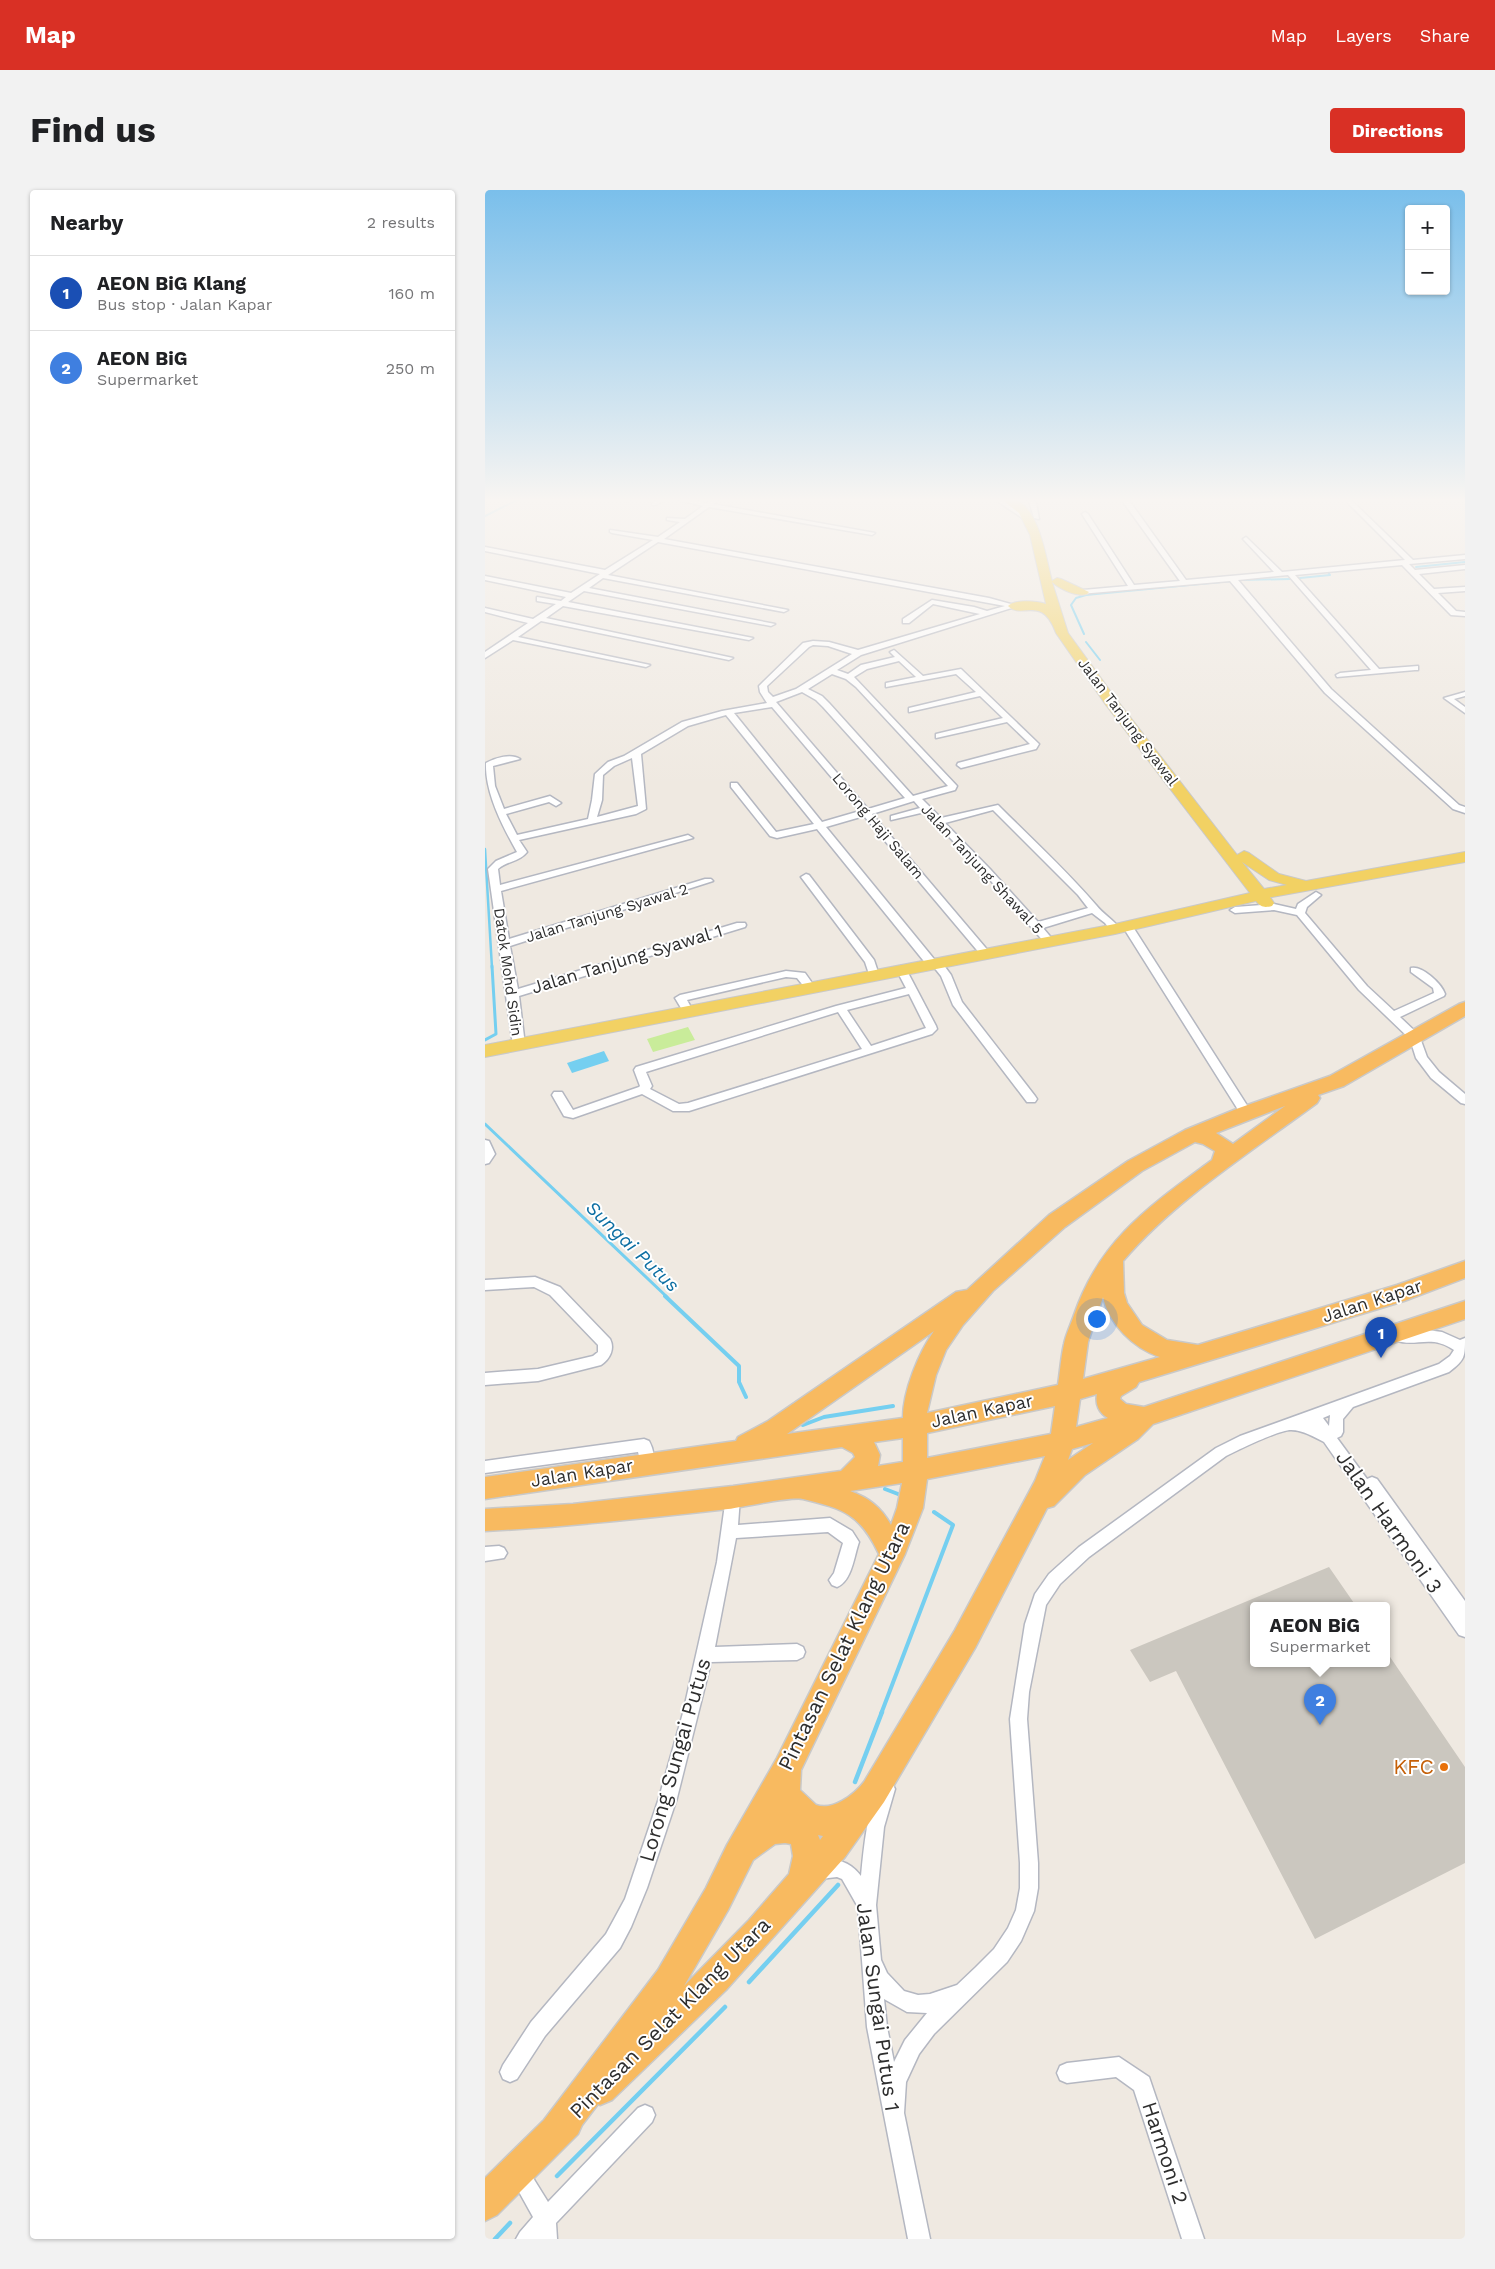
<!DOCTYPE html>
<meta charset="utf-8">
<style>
:root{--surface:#fff;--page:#f2f2f2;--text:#202124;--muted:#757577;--line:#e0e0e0;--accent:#d93025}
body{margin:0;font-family:"Work Sans",sans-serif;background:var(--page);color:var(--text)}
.controls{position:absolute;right:15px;top:15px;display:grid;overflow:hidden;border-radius:5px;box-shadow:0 1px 4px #0004}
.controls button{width:45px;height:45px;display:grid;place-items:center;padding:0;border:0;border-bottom:1px solid var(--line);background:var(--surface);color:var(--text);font:25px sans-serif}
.you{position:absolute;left:611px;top:1128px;width:18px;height:18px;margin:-12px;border:4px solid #fff;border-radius:50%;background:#1a73e8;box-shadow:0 0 0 8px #1a73e833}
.badge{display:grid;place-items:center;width:32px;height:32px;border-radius:50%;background:var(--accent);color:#fff;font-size:16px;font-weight:700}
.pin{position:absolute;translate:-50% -41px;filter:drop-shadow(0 1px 2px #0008)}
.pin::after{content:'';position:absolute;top:26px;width:18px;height:15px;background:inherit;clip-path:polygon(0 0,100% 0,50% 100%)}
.popup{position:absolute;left:765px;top:1412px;width:140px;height:65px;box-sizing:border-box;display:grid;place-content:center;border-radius:5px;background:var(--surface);filter:drop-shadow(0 1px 4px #0005);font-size:16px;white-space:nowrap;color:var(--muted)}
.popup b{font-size:19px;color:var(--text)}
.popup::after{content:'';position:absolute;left:50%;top:100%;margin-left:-10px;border:10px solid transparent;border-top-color:var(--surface)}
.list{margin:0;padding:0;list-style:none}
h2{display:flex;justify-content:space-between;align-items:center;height:65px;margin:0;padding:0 20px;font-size:21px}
h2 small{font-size:16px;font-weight:400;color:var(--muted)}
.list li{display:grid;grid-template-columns:32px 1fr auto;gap:15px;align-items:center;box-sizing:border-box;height:75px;padding:0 20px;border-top:1px solid var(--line)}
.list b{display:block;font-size:19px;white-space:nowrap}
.list p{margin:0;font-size:16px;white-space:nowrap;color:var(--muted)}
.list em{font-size:16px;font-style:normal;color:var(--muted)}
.map{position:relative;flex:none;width:980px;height:2049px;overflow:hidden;border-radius:5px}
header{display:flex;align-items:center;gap:30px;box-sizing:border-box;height:70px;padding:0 25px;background:var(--accent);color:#fff}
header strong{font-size:24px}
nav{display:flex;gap:28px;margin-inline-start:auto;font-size:18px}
.intro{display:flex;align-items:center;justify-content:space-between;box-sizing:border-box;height:120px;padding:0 30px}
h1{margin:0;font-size:35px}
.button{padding:12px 22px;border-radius:5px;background:var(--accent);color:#fff;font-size:18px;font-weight:700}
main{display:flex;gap:30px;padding:0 30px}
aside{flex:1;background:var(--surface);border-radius:5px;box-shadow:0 1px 4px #0004}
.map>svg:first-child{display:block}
.pitch{fill:#c9ec9a}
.water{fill:#75cff0}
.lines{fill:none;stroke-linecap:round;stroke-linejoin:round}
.stream-far4{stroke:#75cff0;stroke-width:2}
.stream-far3{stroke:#75cff0;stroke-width:2.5}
.stream-far2{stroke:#75cff0;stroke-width:3}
.stream-far1{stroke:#75cff0;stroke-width:4}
.stream{stroke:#75cff0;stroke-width:4.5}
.building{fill:#cbc7bf}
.minor-casing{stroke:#b4b7c1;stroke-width:3}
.primary-casing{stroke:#c9c9c9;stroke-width:2}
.trunk-casing{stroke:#c9c9c9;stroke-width:3}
.minor{fill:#fff;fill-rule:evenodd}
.primary{fill:#f2d163;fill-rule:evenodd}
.trunk{fill:#f8ba60;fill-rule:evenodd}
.food-dot{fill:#e8710a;stroke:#fff;stroke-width:2}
.labels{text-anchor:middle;stroke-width:4;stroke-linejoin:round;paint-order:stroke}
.far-street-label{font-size:15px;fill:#2e2e2e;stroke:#fff}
.street-label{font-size:18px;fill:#2e2e2e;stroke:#fff}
.water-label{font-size:19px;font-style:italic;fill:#0d6fa3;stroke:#fff}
.near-street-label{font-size:21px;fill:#2e2e2e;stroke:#fff}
.near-food-label{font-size:21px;fill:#c56008;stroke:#fff;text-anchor:end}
</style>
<header>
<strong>Map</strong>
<nav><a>Map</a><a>Layers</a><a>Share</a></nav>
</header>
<div class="intro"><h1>Find us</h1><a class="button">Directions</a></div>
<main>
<aside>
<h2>Nearby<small>2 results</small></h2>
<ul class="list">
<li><span class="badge" style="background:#1a4fb4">1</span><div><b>AEON BiG Klang</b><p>Bus stop · Jalan Kapar</p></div><em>160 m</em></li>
<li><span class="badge" style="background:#3f7fe0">2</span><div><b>AEON BiG</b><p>Supermarket</p></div><em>250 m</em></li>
</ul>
</aside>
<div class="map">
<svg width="980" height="2049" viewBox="0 0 980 2049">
<rect width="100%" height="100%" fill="#efe9e1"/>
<!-- pitch -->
<path class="pitch" d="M203,837L210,850L168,862L162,849Z"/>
<!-- water -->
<path class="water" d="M119,861L124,871L87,883L82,873Z"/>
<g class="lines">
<!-- stream-far4 -->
<path class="stream-far4" d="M0,326L34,309
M931,377L980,372
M815,388L845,385L843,382L863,380
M753,390L805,389
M599,444L586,415L591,408L601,405L746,391
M601,452L615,470"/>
<!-- stream-far3 -->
<path class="stream-far3" d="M0,659L7,778"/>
<!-- stream-far2 -->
<path class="stream-far2" d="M0,850L11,844L7,776
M0,934L182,1107"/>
<!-- stream-far1 -->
<path class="stream-far1" d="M180,1106L254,1176V1192L261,1207
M314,1233L318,1235L339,1227L408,1216
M400,1299L413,1304
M396,1524L468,1335L449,1322"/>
<!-- stream -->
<path class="stream" d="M370,1592L397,1522
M264,1792L353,1695
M72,1986L240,1817
M10,2049L25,2033"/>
</g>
<!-- building -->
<path class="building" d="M844,1377L871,1416H769V1474H901V1461L980,1577V1673L830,1749L691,1481L665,1492L645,1460Z"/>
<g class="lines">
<!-- minor casing -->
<g class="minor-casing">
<path id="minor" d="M146,309L142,312L139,310V309Z
M172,309H180L171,315H167V313Z
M190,309H205L222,313L226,309H234L228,314L390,343L387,345L224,317L179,349L504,408L533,416L376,465L352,480L363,484L376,475L410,467L405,462L409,460L438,486L476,479L554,554L551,559L476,578L472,575L473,573L545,554L522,532L451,548V544L518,528L495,506L424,522V518L491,502L471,484L401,497V493L431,487L414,471L382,479L369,487L472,596L470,600L437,609L456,628L513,615C546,648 580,679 611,715C618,724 628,729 635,739L634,741H626L620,733L607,723L558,738L569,751L568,753H560L499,683L440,622L406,630V626L435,618L429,611L387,624L505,763L500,766L496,765L379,626L341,637L449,769L455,770L466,785L477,812L550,906L552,909L550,912H542L468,815L456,786L448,776L442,775L332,639L292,648L285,646L246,597V593H252L291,642L329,634L241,525L203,536L156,564L161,619L151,624L34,650L42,662C34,672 22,671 13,679L15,695L203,645L208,648L16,701L24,749L220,689H226L228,691L25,756L33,799L252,733H260L261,735L260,737L34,806L40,855L34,859L28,855L3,679L11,671L32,662C18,637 0,603 1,573C10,568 26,563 35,569L8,576L10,596L19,619L65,606L76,613L71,616L64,612L21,624L32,645L103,629L107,610L110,584L123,572L139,566L197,532L237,521L282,513L275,502L274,496L318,453L328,451L344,452L373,460L495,424L448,414L424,433H418V429L447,410L489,417L502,421L520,416L173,352L123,385L303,420L299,422L118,388L104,398L290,434L286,436L99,401L83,412L268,448L264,450L78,416L61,428L248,468L244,470L56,431L33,447L165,475L161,477L28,450L0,468V462L43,433L0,422V418L48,429L71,414L52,411V407L76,411L81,407L0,390V386L86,403L115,384L0,361V357L120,380L168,350L127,343L125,342V340L173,347L195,332L182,330V328L200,329L218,316ZM328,455L343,456L367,464L311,499L288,507L283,502L282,496L324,457ZM347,484L361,489L371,497L463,596L428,606L344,513L337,506L323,499ZM317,502L331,510L338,517L420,608L383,619L291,512ZM287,517L375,621L337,632L249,523ZM147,568L153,616L112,627L117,610L118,585L129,576ZM508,620L593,705L603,718L553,732L505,679L460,633Z
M509,309H517L547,330L542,331Z
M541,309H548L551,313L554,329L549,328L545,314Z
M636,309H643L701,390L789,382L759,350L758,349L761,347L797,382L920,370L862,312L863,309L866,310L928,370L980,365V369L924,374L930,380L980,375V379L934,384L949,399L980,397V401L953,403L971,421L980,422V426L966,425L917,375L810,385L894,479L933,476V480H930L852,487L851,485L855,483L886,480L803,385L753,390L846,499L974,615L980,617V623L968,619L840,503L745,391L595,404V400H598L643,396L597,324L600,322L603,324L649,395L695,391Z
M980,502V506L969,509L980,517V523L959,508Z
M321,684L324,685L389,770L394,785L393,787H385L380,772L316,687Z
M831,702L836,705L822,717L820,723L882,796L909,821L949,803L948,798L926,782V778C937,775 957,794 960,804L959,806L915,827L934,845L942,867L954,882L980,904V914L976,913L946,888L931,868L925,849L874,800L812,725L789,720L750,723L745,720L750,717L789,714L811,719L813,714Z
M643,734L648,737L765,920L767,923L765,926H757L638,737Z
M416,776L421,779L451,836L452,839L447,844L204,921H188L157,904L88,928L79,926L67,905L69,902H77L88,920L154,897L155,896L149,880L151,877L351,816L421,798L411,779ZM424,804L441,838L386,856L362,820ZM353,822L377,859L203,913L194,914L165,899L167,896L161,882Z
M301,781L320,783L330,797L325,800L321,799L312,788L301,787L202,810L208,821L203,824L199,823L190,808L195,805Z
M0,950L4,951L10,964L4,973L0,974Z
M50,1087L75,1097L125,1149C130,1159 125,1169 116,1175L53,1191L0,1195V1183L53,1179L108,1166L113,1162V1155L65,1105L49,1097L0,1100V1090Z
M942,1140L957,1142L975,1150L980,1148C980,1167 980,1170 964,1182L868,1217L858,1229V1242L856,1246L852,1248L882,1289L887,1287L892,1289L980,1411V1447L974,1445L839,1252C829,1247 818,1240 806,1240C794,1240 753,1260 741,1266L604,1367L575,1394L561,1415L544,1502L542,1529L553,1673V1698L549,1721L536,1751L522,1772L449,1844L434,1864L421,1892L419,1923L445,2049H423L382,1837L373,1717L357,1689L352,1687L335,1689L329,1686L326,1680L329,1674C347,1666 364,1670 376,1686C379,1654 382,1623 395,1593L401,1590L407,1593L410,1599L399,1637L391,1715L396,1770L402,1783L419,1801L433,1805L445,1804L472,1795L491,1777L509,1759L523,1738L531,1720L535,1698V1673L525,1529L540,1434L550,1404L564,1384L594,1357L731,1258L755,1246L954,1174L965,1166L969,1160C946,1144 932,1157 912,1151L910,1147L912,1143ZM845,1225L844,1236L838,1228ZM399,1809L422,1822L442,1823L420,1850L409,1872L402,1837Z
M159,1249L164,1251C168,1258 171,1270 167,1277L162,1279L157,1277L153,1262L0,1283V1271Z
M248,1301L253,1302L255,1307L253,1335L345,1328L367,1341L374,1352C369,1366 367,1391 352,1397L347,1395L344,1390L349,1383L358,1353L343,1342L251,1348L230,1457L312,1454L318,1457L320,1462L318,1467L312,1470L226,1472L192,1608L162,1698L146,1737L135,1758L60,1846L32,1889L25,1892L18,1889L15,1882L18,1875L46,1832L121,1744L140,1709L174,1608L198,1523L232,1372L241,1307L243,1302Z
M14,1356L19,1358L22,1363L19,1368L0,1371V1357Z
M634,1867L664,1887L719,2049H697L649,1900L631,1887L582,1893L575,1890L572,1883L575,1876L582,1873Z
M160,1915L167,1918L170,1925L167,1932L71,2033L72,2049H31L35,2042L48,2027L23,1982L26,1975L33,1972L40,1975L63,2012L153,1918Z"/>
</g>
<!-- primary casing -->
<g class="primary-casing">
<path id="primary" d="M516,309C520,309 524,309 528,309C554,315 561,369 567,391L572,388L576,389L604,402L602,404C591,407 575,399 567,392L583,443L631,509L752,665L759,661L764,663L794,684L821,691L980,662V672L787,707H785L789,713L787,716C779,718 776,717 771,711L630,744L0,867V855L630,734L765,703L621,515L571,443C557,404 537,430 523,416C530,409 552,411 561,414L545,345L534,323ZM757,672L784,690L802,695L779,699Z"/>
</g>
<!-- trunk casing -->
<g class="trunk-casing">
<path id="trunk" d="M980,812V826L859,896L833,905L835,908L832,913C767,961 690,1010 638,1071L639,1103L642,1113L657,1135L682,1150L713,1155L912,1095L980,1071V1088L919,1111L654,1192L651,1197L636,1206L635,1209L641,1214L659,1217L980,1111V1129L668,1234L653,1249L600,1285L569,1316L562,1318L490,1458L399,1612L360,1667L241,1800L127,1910L115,1915L113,1914L97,1935L93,1944L12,2025L0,2031V1988L59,1930L173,1780L221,1698L242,1655L292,1568L394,1364C375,1324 359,1319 318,1309C307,1306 258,1317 243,1319C162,1328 81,1337 0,1341V1319L88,1314L248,1296L356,1281L370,1267L368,1263L357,1257L0,1309V1287L251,1251L253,1247L283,1231L471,1102L482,1100L564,1025L643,971L700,940L754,918L845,886L974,814ZM800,916L748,954L731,943ZM710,952L718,954L730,961L727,970C665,1016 615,1049 589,1125C586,1134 581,1144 579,1154C576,1167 575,1182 573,1195L442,1223L451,1185L461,1160L478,1135L508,1101L580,1037L657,981ZM618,1107C624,1134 648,1158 675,1167L598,1189L603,1152ZM449,1141C434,1162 418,1201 418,1228L302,1244ZM612,1204C610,1214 614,1223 623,1228L591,1237L595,1209ZM570,1216L566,1244L442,1268V1243ZM418,1248V1272L393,1276L395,1265L389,1252ZM608,1253L583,1270L587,1259ZM560,1266L550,1291L470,1440L379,1592C369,1605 348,1621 331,1615L315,1600L316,1580L420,1364L438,1318L442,1289ZM417,1293L412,1318L406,1335C396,1317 384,1308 365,1301ZM333,1645L338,1646L335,1650ZM300,1653L306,1654L308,1666L304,1684L264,1730L199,1796L243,1720L268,1670L290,1654Z"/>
</g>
<!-- minor -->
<use href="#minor" class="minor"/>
<!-- primary -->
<use href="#primary" class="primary"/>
<!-- trunk -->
<use href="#trunk" class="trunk"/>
</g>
<!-- sky -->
<linearGradient id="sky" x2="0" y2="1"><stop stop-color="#7abfeb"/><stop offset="0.52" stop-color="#f8f5f2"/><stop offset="1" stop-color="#f8f5f2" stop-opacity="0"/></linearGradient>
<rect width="980" height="596" fill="url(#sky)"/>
<!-- markers -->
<circle class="food-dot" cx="959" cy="1577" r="5"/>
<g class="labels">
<!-- far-street labels -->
<g class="far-street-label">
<text transform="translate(643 532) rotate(53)" y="5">Jalan Tanjung Syawal</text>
<text transform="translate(393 636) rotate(50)" y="5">Lorong Haji Salam</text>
<text transform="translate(497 679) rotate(47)" y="5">Jalan Tanjung Shawal 5</text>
<text transform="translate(122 723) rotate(-17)" y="5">Jalan Tanjung Syawal 2</text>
<text transform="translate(23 782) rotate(82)" y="5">Datok Mohd Sidin</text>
</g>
<!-- street labels -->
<g class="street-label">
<text transform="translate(142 769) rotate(-17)" y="6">Jalan Tanjung Syawal 1</text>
<text transform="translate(887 1111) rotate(-18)" y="6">Jalan Kapar</text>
<text transform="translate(497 1221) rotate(-12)" y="6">Jalan Kapar</text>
<text transform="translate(97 1283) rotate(-9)" y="6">Jalan Kapar</text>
</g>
<!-- water labels -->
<g class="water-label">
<text transform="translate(148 1056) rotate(44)" y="7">Sungai Putus</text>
</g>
<!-- near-street labels -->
<g class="near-street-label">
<text transform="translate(904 1332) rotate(55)" y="7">Jalan Harmoni 3</text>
<text transform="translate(359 1456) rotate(-64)" y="7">Pintasan Selat Klang Utara</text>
<text transform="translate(190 1570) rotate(-74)" y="7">Lorong Sungai Putus</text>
<text transform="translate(393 1817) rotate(82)" y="7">Jalan Sungai Putus 1</text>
<text transform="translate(185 1828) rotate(-45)" y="7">Pintasan Selat Klang Utara</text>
<text transform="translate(680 1963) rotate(72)" y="7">Harmoni 2</text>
</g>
<!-- near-food labels -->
<g class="near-food-label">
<text x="949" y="1584">KFC</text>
</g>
</g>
</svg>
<div class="controls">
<button>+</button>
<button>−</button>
</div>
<div class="you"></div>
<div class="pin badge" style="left:896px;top:1168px;background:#1a4fb4">1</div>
<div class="pin badge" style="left:835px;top:1535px;background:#3f7fe0">2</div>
<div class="popup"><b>AEON BiG</b>Supermarket</div>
</div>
</main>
